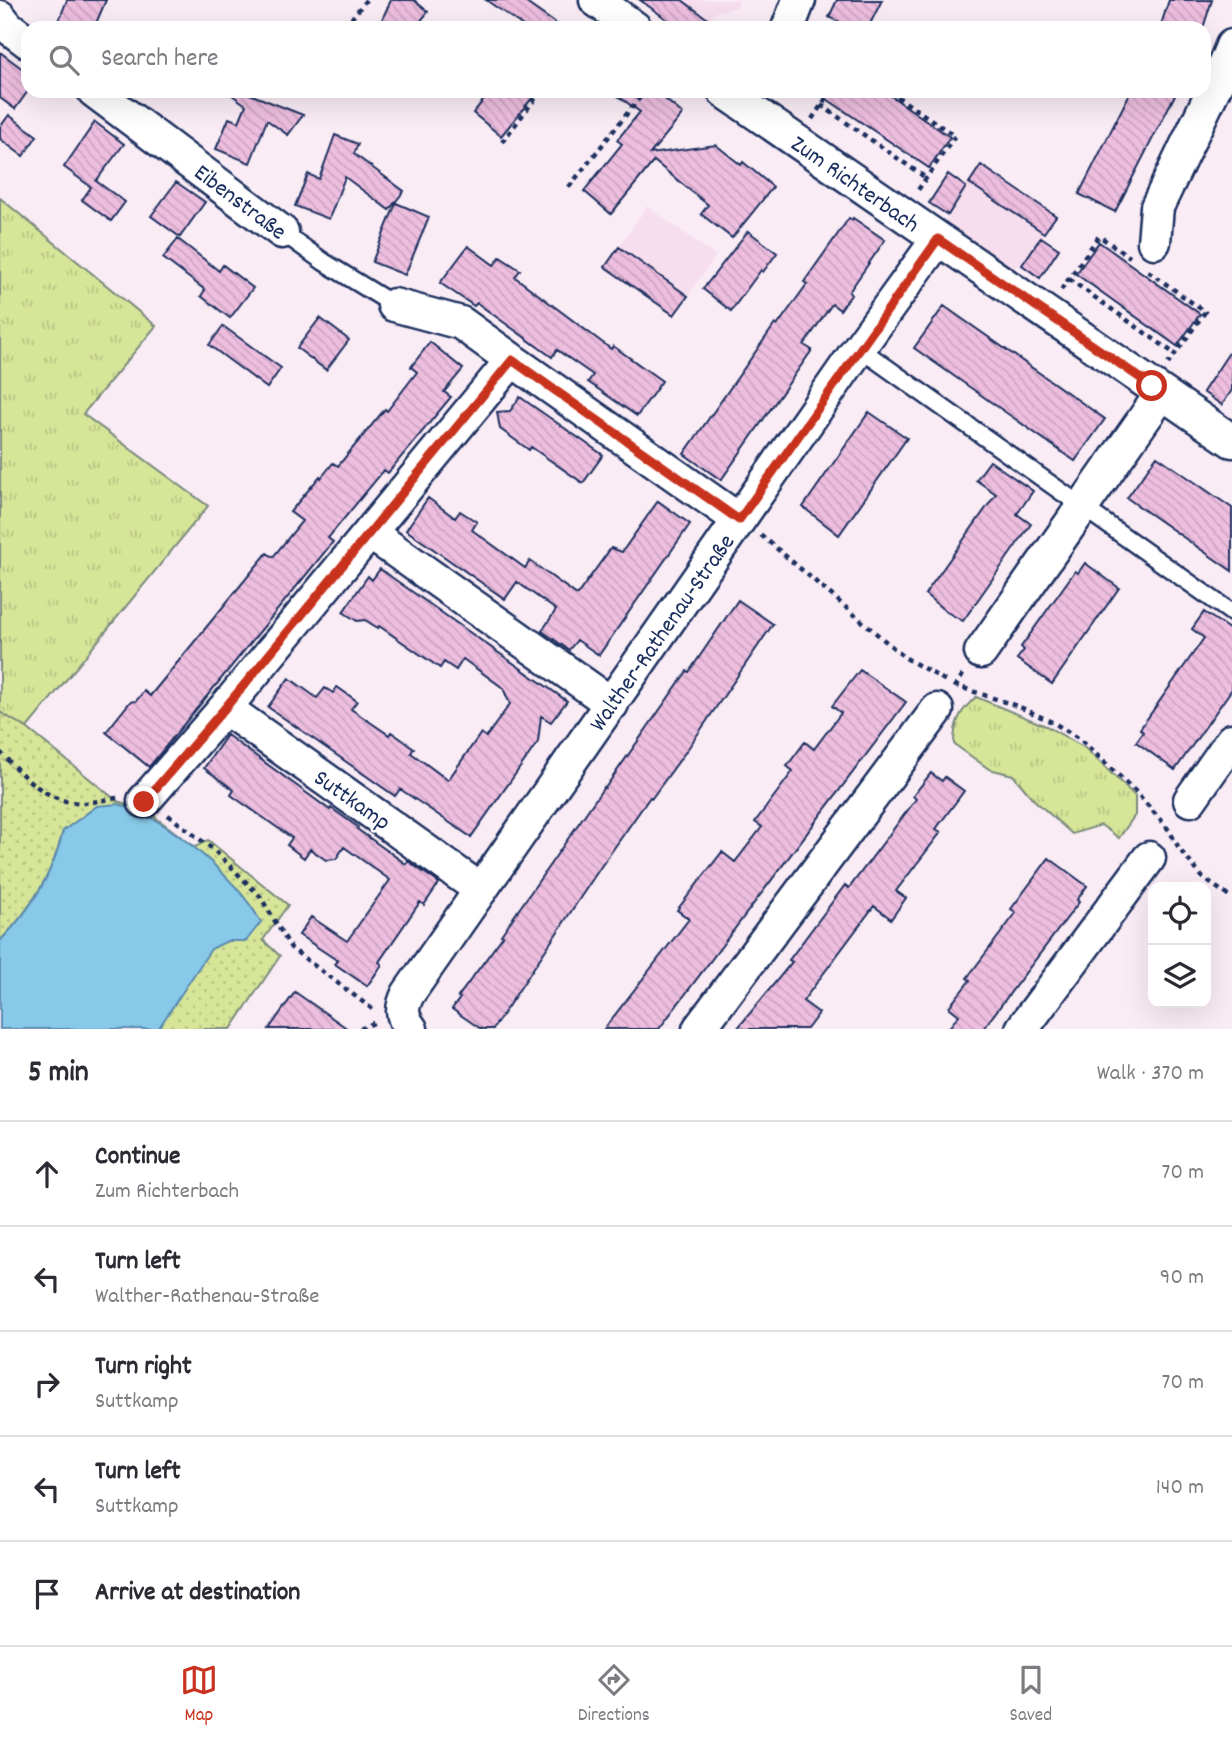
<!DOCTYPE html>
<meta charset="utf-8">
<style>
:root{--surface:#fff;--page:#f7f7f7;--text:#2b2b33;--muted:#7c7c81;--line:#e1e1e2;--accent:#c8321e}
body{margin:0;font-family:Dekko,sans-serif;background:var(--page);color:var(--text)}
.controls{position:absolute;right:21px;bottom:21px;display:grid;overflow:hidden;border-radius:14px;box-shadow:0 7px 28px #0002}
.controls button{width:63px;height:63px;display:grid;place-items:center;padding:0;border:0;border-bottom:2px solid var(--line);background:var(--surface);color:var(--text);font:35px sans-serif}
.stop{position:absolute;width:21px;height:21px;margin:-16px;border:5px solid #c8321e;border-radius:50%;background:#fff}
.stop.end{background:#c8321e;border-color:#fff;box-shadow:0 2px 7px #0008}
.list{margin:0;padding:0;list-style:none}
h2{display:flex;justify-content:space-between;align-items:center;height:91px;margin:0;padding:0 28px;font-size:30px}
h2 small{font-size:23px;font-weight:400;color:var(--muted)}
.list li{display:grid;grid-template-columns:46px 1fr auto;gap:21px;align-items:center;box-sizing:border-box;height:105px;padding:0 28px;border-top:2px solid var(--line)}
.list b{display:block;font-size:26px;white-space:nowrap}
.list p{margin:0;font-size:23px;white-space:nowrap;color:var(--muted)}
.list em{font-size:23px;font-style:normal;color:var(--muted)}
.icon{flex:none;width:38px;height:38px;fill:none;stroke:currentColor;stroke-width:2;stroke-linecap:round;stroke-linejoin:round}
.map{position:relative;flex:none;width:1232px;height:1029px;overflow:hidden}
.search{position:absolute;background:var(--surface);box-shadow:0 7px 28px #0002;left:21px;right:21px;top:21px;height:77px;display:flex;align-items:center;gap:18px;box-sizing:border-box;padding:0 24px;border-radius:21px;color:var(--muted);font-size:26px}
.sheet{height:616px;background:var(--surface)}
nav{display:flex;justify-content:space-around;align-items:center;box-sizing:border-box;height:98px;border-top:2px solid var(--line);background:var(--surface);font-size:19px;color:var(--muted)}
nav a{display:grid;justify-items:center;gap:4px}
nav .on{color:var(--accent)}
.map>svg:first-child{display:block}
.built{fill:#f6deee}
.grass{fill:url(#grass-dots);stroke:#798a7b;stroke-width:2}
.park{fill:url(#park-tufts);stroke:#798a7b;stroke-width:2}
.water{fill:#88c9e9;stroke:#5c8bb1;stroke-width:2}
.building{fill:url(#building-back-hatch);stroke:#1b2f5e;stroke-width:2}
.lines{fill:none;stroke-linecap:round;stroke-linejoin:round}
.service-casing{stroke:#1b2f5e;stroke-width:21}
.minor-casing{stroke:#1b2f5e;stroke-width:37}
.path{stroke:#1b2f5e;stroke-width:4.5;stroke-dasharray:5 5;stroke-linecap:butt}
.service{stroke:#fff;stroke-width:16}
.minor{stroke:#fff;stroke-width:32}
.route{stroke:#c8321e;stroke-width:9}
.labels{text-anchor:middle;stroke-width:5;stroke-linejoin:round;paint-order:stroke}
.street-label{font-size:24px;fill:#1b2f5e;stroke:#fff}
</style>
<div class="map">
<svg width="1232" height="1029" viewBox="0 0 1232 1029">
<defs>
<pattern id="grass-dots" width="8" height="8" patternUnits="userSpaceOnUse" patternTransform="scale(1.75)"><rect width="8" height="8" fill="#d7e598"/><path d="M2 2h.1M6 6h.1" fill="none" stroke="#b8c585" stroke-width="1.8" stroke-linecap="round"/></pattern>
<pattern id="park-tufts" width="24" height="20" patternUnits="userSpaceOnUse" patternTransform="scale(1.75)"><rect width="24" height="20" fill="#d7e598"/><path d="M3 7l-1-3M5 7V3M7 7l1-3M15 17l-1-3M17 17v-4M19 17l1-3" fill="none" stroke="#b8c585"/></pattern>
<pattern id="building-back-hatch" width="6" height="6" patternUnits="userSpaceOnUse" patternTransform="scale(1.75)"><rect width="6" height="6" fill="#eebedf"/><path d="M-1 5l2 2M0 0l6 6M5-1l2 2" fill="none" stroke="#cca4c2"/></pattern>
</defs>
<rect width="100%" height="100%" fill="#faecf5"/>
<filter id="ink" filterUnits="userSpaceOnUse"><feTurbulence type="fractalNoise" baseFrequency=".0143" numOctaves="2"/><feDisplacementMap in="SourceGraphic" scale="14" xChannelSelector="R" yChannelSelector="G"/><feConvolveMatrix kernelMatrix="1 2 1 2 8 2 1 2 1" color-interpolation-filters="sRGB"/></filter>
<g filter="url(#ink)">
<!-- built -->
<path class="built" d="M664,0H739L737,7L714,13L704,28H679L656,12Z
M980,164L1057,216L1042,237L1061,249L1040,280L1018,264L1014,269L945,223L948,217L928,203L948,173L966,185Z
M647,206L716,256L674,315L605,267Z"/>
<!-- grass -->
<path class="grass" d="M0,712L27,728L117,801L136,807L155,817L195,847L208,840L288,905L263,940L280,956L231,1029H158L211,948L227,941H246L97,806L63,831C53,874 31,909 0,941Z"/>
<!-- park -->
<path class="park" d="M0,198L156,326L83,414L208,506L27,728L0,712Z
M976,697L1046,726L1085,748L1135,796V815L1119,838L1101,825L1072,834L1033,799L1013,775L989,769L954,744C954,722 960,711 976,697Z"/>
<!-- water -->
<path class="water" d="M118,804C168,817 236,878 261,922L246,941H227L211,949L158,1029H0V941C31,910 53,874 63,831L97,806Z"/>
<!-- building -->
<path class="building" d="M67,0H106L94,28H56Z
M391,0H414L428,12L415,28H378Z
M486,0H522L562,28H526Z
M640,0H682L720,28H679Z
M837,0H882L868,28H850L829,17Z
M1169,0H1212L1203,28H1160Z
M0,52L28,73V91L15,109L0,98Z
M234,91H242L303,115L288,135L267,120L250,163L216,149L229,118L239,122L246,105L232,95Z
M491,91H538L501,136L473,113Z
M611,91H655L683,114L650,154L716,145L741,165L743,162L773,187L732,238L701,214L708,205L654,161L611,214L584,191L622,144L617,140L640,112Z
M815,91H884L950,137L929,168Z
M1131,91H1177L1115,212L1079,194Z
M9,115L37,136L23,156L0,139V127Z
M95,122L124,144L96,181L125,202L111,221L82,200L91,187L64,167Z
M335,135L358,144L354,154L404,191L389,210L345,177L329,219L295,206L308,174L319,179Z
M981,165L1056,216L1044,233L969,183Z
M948,174L966,187L948,215L929,203Z
M176,182L205,202L180,237L151,216Z
M396,203L429,217L405,275L372,262Z
M849,218L852,220L853,218L885,240L849,292L851,295L840,310L832,304L804,345L812,350L721,480L684,454L775,324L777,326L807,284L804,282Z
M748,231L777,253L763,272L761,270L731,311L703,289Z
M1041,237L1059,249L1040,278L1022,265Z
M178,239L219,271L223,265L253,288L230,318L201,296L205,290L163,258Z
M1099,242L1200,314L1177,346L1076,274Z
M468,246L494,265L500,257L520,270L515,277L611,349L613,346L662,381L637,416L588,382L593,375L557,350L552,357L477,303L474,306L440,283Z
M619,247L688,296L674,315L605,267Z
M944,306L1105,419L1075,461L914,348Z
M320,318L349,340L326,370L297,348Z
M223,326L281,368L267,388L209,345Z
M430,342L463,369L444,392L451,397L388,473L384,470L328,538L333,542L149,767L106,732L130,702L136,701L144,691L150,696L267,553L273,557L302,521L290,512L320,476L321,478L333,463L338,466L385,409L387,411L417,372L411,367Z
M1232,348V390L1222,405L1203,392Z
M520,397L603,455L583,483L531,447L529,450L525,447L500,429L497,412L510,411Z
M869,412L907,438L839,535L803,507Z
M1157,456L1232,508V571L1127,498Z
M990,461L1033,491L1017,514L1031,524L963,621L945,611L925,594L996,494L976,480Z
M428,498L455,518L460,511L477,522L472,530L525,568L530,561L577,595L611,548L622,552L658,501L690,524L599,655L577,640L569,650L542,631L556,610L517,582L505,599L406,530Z
M1085,563L1119,588L1052,684L1017,659L1024,650L1021,647L1075,571L1078,573Z
M380,569L567,701L551,722L541,716L538,742L471,837L400,789L395,796L268,707L289,678L317,698L325,688L333,693L337,687L357,701L351,709L389,735L391,732L414,748L411,753L448,780L481,733L486,737L510,704L503,688L463,659L456,670L444,662L440,668L379,626L378,628L365,620L357,621L343,612L368,576L372,580Z
M738,600L773,624L689,747L652,798L650,797L600,868L493,1029H481L452,1009L460,998L458,997L503,936L501,935L604,787L605,788L687,671L689,672Z
M1204,612L1232,631V689L1175,770L1136,742L1143,732L1140,729L1204,638L1192,629Z
M860,670L906,702L659,1029H604L689,919L677,910L722,852L735,862L762,827L755,822L793,771L787,766L805,742L814,749L841,713L832,706Z
M227,735L330,810L331,808L358,827L357,829L406,864L408,861L439,883L424,905L420,902L379,962L382,965L367,986L335,964L338,961L299,935L311,917L347,941L390,880L344,847L336,859L326,860L310,849L304,858L287,845L292,838L231,795L234,790L204,768Z
M931,773L942,781L945,777L964,791L936,829L941,832L896,891L906,898L891,919L874,906L803,1001L819,1013L807,1029H737L792,962L789,960L845,885L849,888L916,799L913,796Z
M1049,858L1087,886L1077,900L1079,902L983,1029H948L959,1015L949,1007L970,980L967,978L1016,913L1011,909Z
M295,992L348,1029H269Z"/>
<g class="lines">
<!-- service casing -->
<g class="service-casing">
<path id="service" d="M282,232L324,262L394,305
M859,348L1232,613"/>
</g>
<!-- minor casing -->
<g class="minor-casing">
<path id="minor" d="M596,0L635,28
M0,17L8,27L28,42
M788,28L799,0
M94,91L282,232
M724,91L1232,441
M1154,242L1157,207L1219,78L1232,46
M394,305L461,323L512,360
M370,533L612,704
M981,652L1162,393
M1190,800L1232,740
M144,801L225,708
M481,890L225,708L512,360L739,520
M411,1029C401,1016 401,1008 408,994L859,348L938,239
M699,1029L937,710
M1022,1029L1149,858"/>
</g>
<!-- path -->
<path class="path" d="M345,27L366,0
M889,91L955,136L918,190
M821,105L926,178
M812,119L831,91
M502,142L541,91
M569,187L645,91
M1148,271L1205,312L1168,364
M1069,279L1175,354
M1061,290L1099,236L1130,257
M761,535L904,657L946,681
M954,685L1020,707L1054,723L1080,739L1137,793L1169,830L1180,850L1203,878L1232,898
M954,687L965,672
M0,752C23,776 48,804 84,803C95,802 107,799 118,798
M168,815L214,850L260,896L291,948L375,1011
M360,1029L378,1021"/>
<!-- service -->
<use href="#service" class="service"/>
<!-- minor -->
<use href="#minor" class="minor"/>
</g>
</g>
<g class="lines" filter="url(#ink)">
<!-- route -->
<path class="route" d="M144,802L225,708L512,360L739,520L938,239L1152,386"/>
</g>
<g class="labels">
<!-- street labels -->
<g class="street-label">
<text transform="translate(856 183) rotate(35)" y="8">Zum Richterbach</text>
<text transform="translate(241 201) rotate(37)" y="8">Eibenstraße</text>
<text transform="translate(661 632) rotate(-55)" y="8">Walther-Rathenau-Straße</text>
<text transform="translate(353 799) rotate(35)" y="8">Suttkamp</text>
</g>
</g>
</svg>
<div class="controls">
<button><svg class="icon" aria-label="locate" viewBox="0 0 24 24"><circle cx="12" cy="12" r="6"/><path d="M12 2v4M12 18v4M2 12h4M18 12h4"/></svg></button>
<button><svg class="icon" aria-label="layers" viewBox="0 0 24 24"><path d="M12 4l9 5-9 5-9-5zM3 14l9 5 9-5"/></svg></button>
</div>
<div class="stop" style="left:1152px;top:386px"></div>
<div class="stop end" style="left:144px;top:802px"></div>
<div class="search"><svg class="icon" aria-label="search" viewBox="0 0 24 24"><circle cx="10" cy="10" r="6"/><path d="M15 15l6 6"/></svg>Search here</div>
</div>
<section class="sheet">
<h2>5 min<small>Walk · 370 m</small></h2>
<ul class="list">
<li><svg class="icon" aria-label="ahead" viewBox="0 0 24 24"><path d="M12 20V5M6 11l6-6 6 6"/></svg><div><b>Continue</b><p>Zum Richterbach</p></div><em>70 m</em></li>
<li><svg class="icon" aria-label="left" viewBox="0 0 24 24"><path d="M17 20v-9H6M10 6l-5 5 5 5"/></svg><div><b>Turn left</b><p>Walther-Rathenau-Straße</p></div><em>90 m</em></li>
<li><svg class="icon" aria-label="right" viewBox="0 0 24 24"><path d="M7 20v-9h11M14 6l5 5-5 5"/></svg><div><b>Turn right</b><p>Suttkamp</p></div><em>70 m</em></li>
<li><svg class="icon" aria-label="left" viewBox="0 0 24 24"><path d="M17 20v-9H6M10 6l-5 5 5 5"/></svg><div><b>Turn left</b><p>Suttkamp</p></div><em>140 m</em></li>
<li><svg class="icon" aria-label="arrive" viewBox="0 0 24 24"><path d="M6 21V4h12l-3 4 3 4H6"/></svg><div><b>Arrive at destination</b></div></li>
</ul>
</section>
<nav>
<a class="on"><svg class="icon" aria-label="map" viewBox="0 0 24 24"><path d="M3 6l6-2 6 2 6-2v14l-6 2-6-2-6 2zM9 4v14M15 6v14"/></svg>Map</a>
<a><svg class="icon" aria-label="directions" viewBox="0 0 24 24"><path d="M12 3l9 9-9 9-9-9zM9 14v-3h6M13 9l2 2-2 2"/></svg>Directions</a>
<a><svg class="icon" aria-label="saved" viewBox="0 0 24 24"><path d="M7 4h10v16l-5-4-5 4z"/></svg>Saved</a>
</nav>
